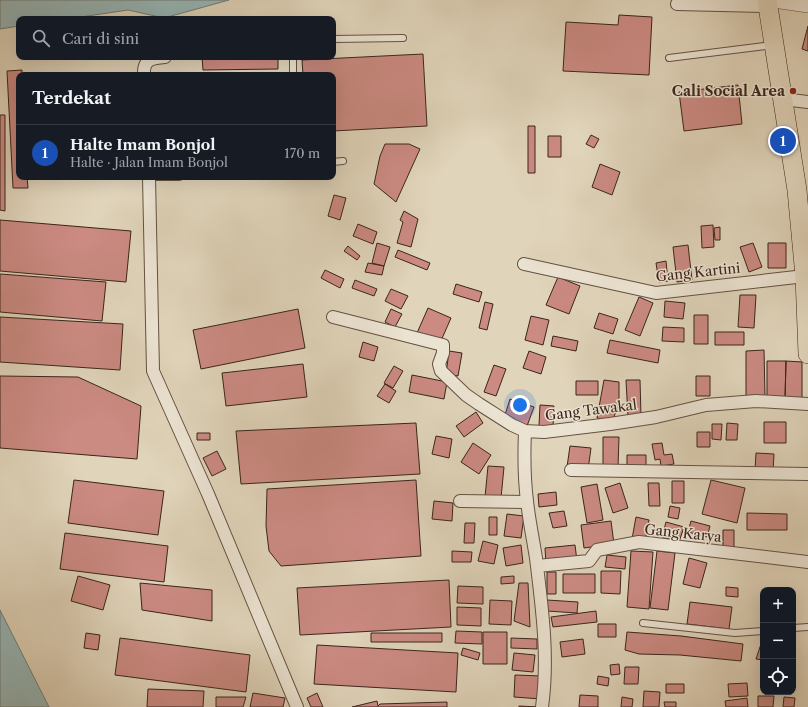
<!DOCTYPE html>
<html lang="id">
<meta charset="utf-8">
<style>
:root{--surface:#171b24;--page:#242831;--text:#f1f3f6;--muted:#9ea1a6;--line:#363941;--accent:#c59692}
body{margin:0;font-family:"Libre Caslon Text",serif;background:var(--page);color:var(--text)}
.controls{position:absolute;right:12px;bottom:12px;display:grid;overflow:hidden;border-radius:8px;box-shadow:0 4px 16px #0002}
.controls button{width:36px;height:36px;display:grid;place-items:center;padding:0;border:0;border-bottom:1px solid var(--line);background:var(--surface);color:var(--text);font:20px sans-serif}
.you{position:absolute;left:520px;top:405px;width:14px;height:14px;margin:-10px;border:3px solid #fff;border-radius:50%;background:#1a73e8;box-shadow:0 0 0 6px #1a73e833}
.badge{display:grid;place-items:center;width:26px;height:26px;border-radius:50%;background:var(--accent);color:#fff;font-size:13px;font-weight:700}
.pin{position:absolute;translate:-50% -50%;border:2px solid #fff;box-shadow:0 1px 4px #0006}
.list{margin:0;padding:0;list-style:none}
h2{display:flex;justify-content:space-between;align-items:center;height:52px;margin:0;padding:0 16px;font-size:17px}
h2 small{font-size:13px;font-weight:400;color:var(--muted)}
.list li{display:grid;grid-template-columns:26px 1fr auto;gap:12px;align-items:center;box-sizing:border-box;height:56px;padding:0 16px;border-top:1px solid var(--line)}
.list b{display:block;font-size:15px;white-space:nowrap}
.list p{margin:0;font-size:13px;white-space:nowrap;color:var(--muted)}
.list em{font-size:13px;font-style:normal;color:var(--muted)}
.icon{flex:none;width:22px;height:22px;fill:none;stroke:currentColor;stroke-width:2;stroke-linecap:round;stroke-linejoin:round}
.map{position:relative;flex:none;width:808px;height:707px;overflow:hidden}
.search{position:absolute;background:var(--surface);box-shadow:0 4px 16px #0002;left:16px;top:16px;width:320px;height:44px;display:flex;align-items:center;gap:10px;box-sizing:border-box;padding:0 14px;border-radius:8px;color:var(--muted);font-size:15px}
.panel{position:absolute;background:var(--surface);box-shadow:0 4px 16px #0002;left:16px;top:72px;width:320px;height:108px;border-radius:8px}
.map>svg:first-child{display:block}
.water{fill:#96b7b8;stroke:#717d7a}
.building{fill:#cb8a82;stroke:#3a251c}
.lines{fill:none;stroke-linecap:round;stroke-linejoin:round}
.service-casing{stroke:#645144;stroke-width:8}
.minor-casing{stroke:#645144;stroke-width:14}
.tertiary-casing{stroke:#645144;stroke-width:16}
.primary-casing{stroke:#3a251c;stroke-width:20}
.service{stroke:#ebe3d2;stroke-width:6}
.minor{stroke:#ebe3d2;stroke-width:12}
.tertiary{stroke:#ebe3d2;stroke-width:15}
.primary{stroke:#e0d4ba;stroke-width:19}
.poi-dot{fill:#8f2418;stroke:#ebe3d2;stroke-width:1.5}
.labels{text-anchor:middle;stroke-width:3;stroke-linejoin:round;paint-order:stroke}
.poi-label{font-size:14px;font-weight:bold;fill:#3a251c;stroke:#ebe3d2;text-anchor:end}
.street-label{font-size:14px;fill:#3a251c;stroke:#ebe3d2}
</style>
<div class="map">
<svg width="808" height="707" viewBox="0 0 808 707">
<rect width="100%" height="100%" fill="#e0d4ba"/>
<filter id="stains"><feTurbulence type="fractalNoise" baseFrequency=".005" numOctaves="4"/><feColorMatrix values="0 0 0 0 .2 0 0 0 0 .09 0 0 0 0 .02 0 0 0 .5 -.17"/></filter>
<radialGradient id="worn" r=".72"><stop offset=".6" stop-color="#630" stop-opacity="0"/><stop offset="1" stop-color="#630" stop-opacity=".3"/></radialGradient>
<!-- water -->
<path class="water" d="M0,0H229L164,18L128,10L67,19H19V26L0,29Z
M0,610L49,707H0Z"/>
<!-- building -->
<path class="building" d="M619,15L652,17L649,75L563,71L566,22L618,25Z
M808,26V51L802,49Z
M423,54L427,126L333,131V75H303L302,60Z
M202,57H278V69L203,70Z
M22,70V75H19V177H27L28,188H13L7,71Z
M738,85L742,124L684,131L679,92Z
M0,115H5V211L0,210Z
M528,126H535V173H528Z
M591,135L599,139L594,148L586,144Z
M548,136H561V157H548Z
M385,144H409L420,149L396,202L374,184L380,156Z
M600,164L620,172L612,195L592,187Z
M334,195L346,198L340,220L328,216Z
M404,211L418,219L411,247L397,243L403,222L400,220Z
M0,220L131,231L126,282L0,271Z
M358,224L377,232L373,244L353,236Z
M713,225L714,247L702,248L701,226Z
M720,227V240H715L714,228Z
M377,243L390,247L384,266L372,263Z
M753,243L762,267L749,272L740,247Z
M768,243H786V268H768Z
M688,245L692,280L677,282L673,247Z
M348,246L360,256L357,260L344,251Z
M398,250L430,263L427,270L395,257Z
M666,261L668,281L659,282L656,263Z
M368,263L384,266L382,275L365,272Z
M325,270L344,279L340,288L321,278Z
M0,274L106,282L102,321L0,312Z
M558,277L580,286L569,314L546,305Z
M355,280L377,289L374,296L352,288Z
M456,284L482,292L479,302L453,294Z
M391,289L408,296L401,309L385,301Z
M740,295H756L754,328L738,327Z
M639,297L653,303L640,336L625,330Z
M665,301L685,303L683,319L664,317Z
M485,302L493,304L487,330L479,328Z
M428,308L451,318L440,343L417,333Z
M298,309L305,348L201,369L193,330Z
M391,309L402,314L395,327L385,322Z
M599,313L618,319L613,334L594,328Z
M694,315H708V344H694Z
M531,316L549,320L543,345L525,340Z
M0,317L123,324L120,370L0,362Z
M663,327L684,328V342L662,341Z
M715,332H744V345H715Z
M553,336L578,341L576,351L551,346Z
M610,340L660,350L658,363L607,353Z
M363,342L378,347L374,361L359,357Z
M764,350L765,397L746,398V351Z
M449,351L462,353L458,376L446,374Z
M529,351L546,357L541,374L523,368Z
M767,361H786L785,399H767Z
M786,361L802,362V399H785Z
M303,364L307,397L226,406L222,373Z
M494,365L506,369L496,396L484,392Z
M394,366L403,371L393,388L384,383Z
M412,375L447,382L444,399L409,392Z
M0,376L78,377L141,406L137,459L0,448Z
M696,376H710V396H696Z
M604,380L619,382V405L612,421L597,418Z
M626,380H640L641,416L628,417Z
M576,381H598V395H576Z
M385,384L396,391L389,403L377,396Z
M510,399L534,407L527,426L504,418Z
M540,405L554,406L553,427L539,426Z
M476,412L483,423L464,437L456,426Z
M764,422H786V443H764Z
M416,423L420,474L241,484L236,431Z
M727,423L738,424L737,440H726Z
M712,424H722L721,440L712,439Z
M697,432H710V447H697Z
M197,433H210V440H197Z
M436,436L452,439L449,458L432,454Z
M603,437H619L618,468L603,467Z
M473,443L491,455L479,474L461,462Z
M662,443L664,455L672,454L674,464L661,466L660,459L655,460L652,444Z
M570,446L591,448L588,470L567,467Z
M217,451L226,469L212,476L203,458Z
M756,453L774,454L773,471L755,470Z
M627,455H646V469L627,468Z
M488,466L504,467L501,498L485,497Z
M74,480L164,491L158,535L68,523Z
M416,480L421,556L281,566L269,551L266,526L267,489Z
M711,480L745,488L737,523L702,514Z
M672,481H684V503H672Z
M620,483L628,508L613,513L605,488Z
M648,483H659L660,506H649Z
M597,484L603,520L587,523L581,487Z
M556,492L557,505L539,507L538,494Z
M434,501L453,503L452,521L432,519Z
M670,506L680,508L678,519L668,517Z
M564,511L567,526L553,528L549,513Z
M747,513L787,514V530H747Z
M507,514L524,516L521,538L504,536Z
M489,517H497V535H489Z
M636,517L649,520L645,542L632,539Z
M611,521L614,544L584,548L581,525Z
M691,521L710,526L707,537L688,532Z
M666,522L684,527L679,542L662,537Z
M465,523H475L474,543H464Z
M723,530H734V552H723Z
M65,533L168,546L164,582L60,569Z
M483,541L498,545L494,564L478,561Z
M521,545L523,563L506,566L503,548Z
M575,545L577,561L546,564L545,548Z
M452,551L472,552L471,562H452Z
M631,551L653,552L649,609L627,607Z
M657,551L675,553L668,610L650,608Z
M607,555L626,557L625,569L605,567Z
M689,558L707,563L700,588L683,584Z
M601,571H621L620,594L601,593Z
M547,572H556V594H547Z
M563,574H595V593H563Z
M78,576L110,585L103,610L71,601Z
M514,576V583L501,584V577Z
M449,580L451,627L300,635L297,588Z
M140,583L212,590V621L142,610Z
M519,583H528L530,627L514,621Z
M458,586L483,587V604L457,603Z
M726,587L738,588V597L726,596Z
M490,600L512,601L511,625L489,624Z
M547,600L578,602L577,613L547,611Z
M690,602L732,607L729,629L687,624Z
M457,607L481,608V626L457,625Z
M596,611L597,622L553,627L551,617Z
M598,624H616V637H598Z
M456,631L482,632V644L455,643Z
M483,632H507V664H483Z
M627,632L681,636L743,644L741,661L680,655L639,654L625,650Z
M86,633L100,635L98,650L84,648Z
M371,633H442V642H371Z
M120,638L250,655L246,692L115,675Z
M511,638L537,639V649L511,648Z
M583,639L585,654L562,657L560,642Z
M761,644L763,645V660L756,659Z
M317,645L458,653L456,692L314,684Z
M463,648L480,653L478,660L461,655Z
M514,653L535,655L533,672L512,670Z
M619,664L620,674L611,675L610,665Z
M625,667H639L638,684H624Z
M515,675L542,676L541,699L514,697Z
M598,676L609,678L608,686L597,684Z
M747,683L748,696L729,697L728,684Z
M666,684H684V693H666Z
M148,689L204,691L203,707H147Z
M644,691L660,692L659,707H643Z
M253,693L285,698L283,707H250Z
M317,693L323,707H311L307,698Z
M580,695L598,696V707H579Z
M758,696H774L773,707H758Z
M216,697H246L243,707H216Z
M622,697L633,699L632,707H621Z
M784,697L795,698L794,707H783Z
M747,698L748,707H726L725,701Z
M377,701L378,706L380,704L447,702V707H352Z
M664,702H676V707H665Z
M519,706L539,707H519Z"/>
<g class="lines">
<!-- service casing -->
<g class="service-casing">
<path id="service" d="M333,39L403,38
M293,57V75
M669,58L773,45
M333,162L343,161
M152,177H179
M643,623L735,633L763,631
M793,628L808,627"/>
</g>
<!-- minor casing -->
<g class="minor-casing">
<path id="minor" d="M677,4L768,6
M144,75C143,59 152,58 165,57
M783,99L808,102
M149,177L153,371L208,494L297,707
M524,264L656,293L805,276
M333,317L443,345V353L439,364L441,371L466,395L479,404L512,425L525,431L544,432L610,424L656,417L706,405L756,401L808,404
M525,431C524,454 524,477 527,501C529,520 533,539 536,558C542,608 549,657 542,707
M571,470L808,474
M460,501L527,502
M537,566L589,561L597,550L639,542L808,562"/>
</g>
<!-- tertiary casing -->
<g class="tertiary-casing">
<path id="tertiary" d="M774,0L808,5"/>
</g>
<!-- primary casing -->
<g class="primary-casing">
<path id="primary" d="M767,0L797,190L805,276L808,354"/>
</g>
<!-- service -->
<use href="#service" class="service"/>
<!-- minor -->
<use href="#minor" class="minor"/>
<!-- tertiary -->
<use href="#tertiary" class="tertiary"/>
<!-- primary -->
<use href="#primary" class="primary"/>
</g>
<!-- markers -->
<circle class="poi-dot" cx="793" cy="91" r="4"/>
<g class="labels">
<!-- poi labels -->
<g class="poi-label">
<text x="785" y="96">Cali Social Area</text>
</g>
<!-- street labels -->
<g class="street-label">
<text transform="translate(698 272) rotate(-6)" y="5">Gang Kartini</text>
<text transform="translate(591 410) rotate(-7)" y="5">Gang Tawakal</text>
<text transform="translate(683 533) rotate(6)" y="5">Gang Karya</text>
</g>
</g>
<rect width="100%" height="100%" filter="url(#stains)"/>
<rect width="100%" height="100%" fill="url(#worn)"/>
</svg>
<div class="controls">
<button>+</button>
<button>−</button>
<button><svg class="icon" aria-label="locate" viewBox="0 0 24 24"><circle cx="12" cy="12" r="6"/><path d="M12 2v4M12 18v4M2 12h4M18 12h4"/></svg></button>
</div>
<div class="you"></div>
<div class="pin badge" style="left:783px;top:141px;background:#1a4fb4">1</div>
<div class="search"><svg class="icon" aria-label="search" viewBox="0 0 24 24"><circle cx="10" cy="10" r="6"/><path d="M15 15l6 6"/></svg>Cari di sini</div>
<section class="panel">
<h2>Terdekat<small></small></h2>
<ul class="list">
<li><span class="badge" style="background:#1a4fb4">1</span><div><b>Halte Imam Bonjol</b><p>Halte · Jalan Imam Bonjol</p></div><em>170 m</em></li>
</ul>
</section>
</div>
